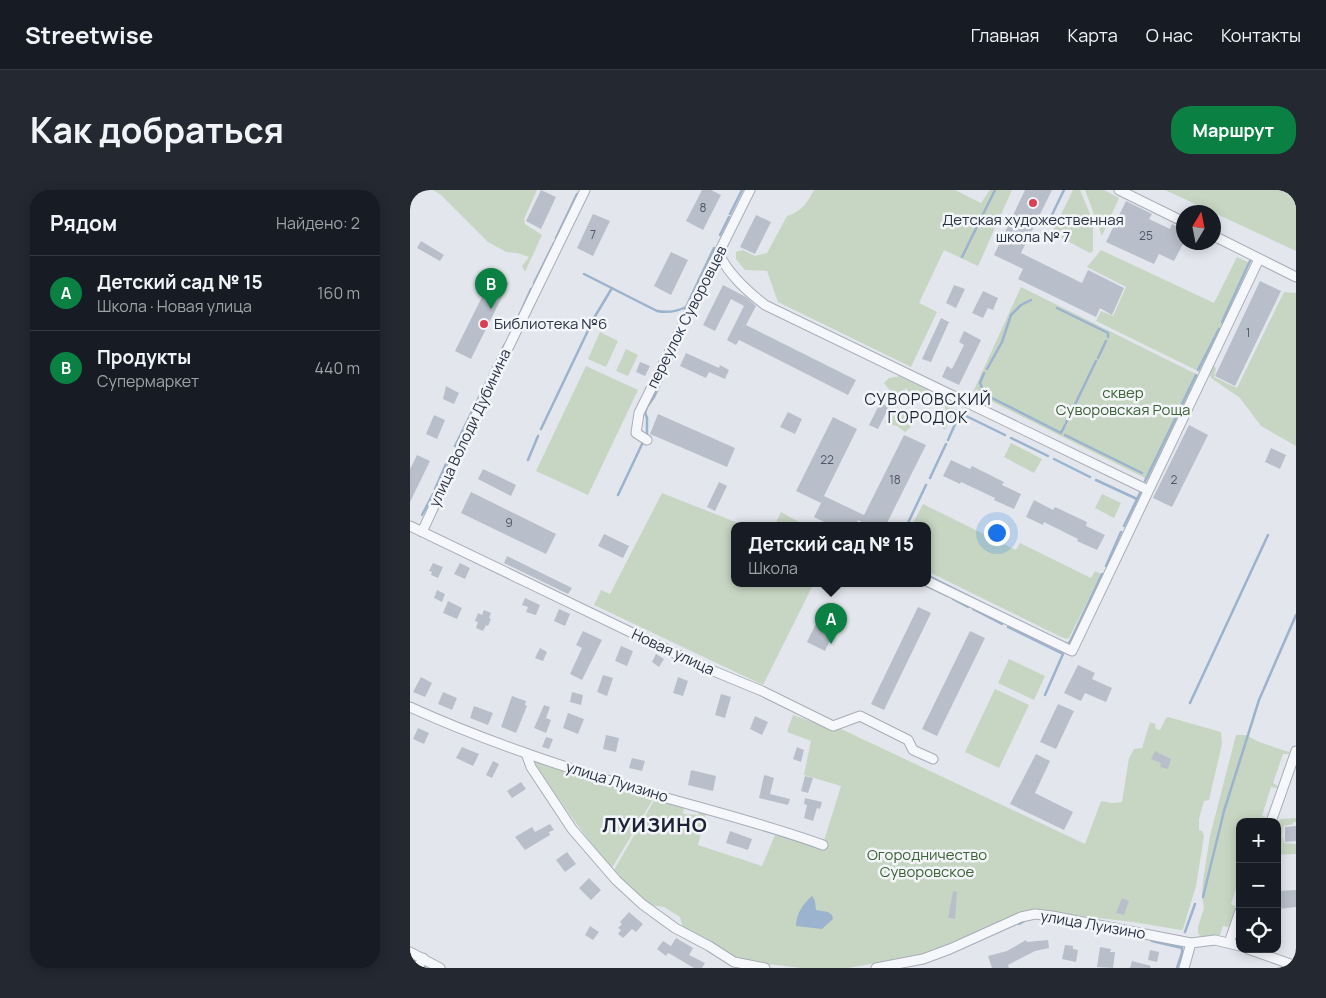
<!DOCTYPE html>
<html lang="ru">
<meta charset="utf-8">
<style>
:root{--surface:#171b24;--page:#242831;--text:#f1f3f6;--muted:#9ea1a6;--line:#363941;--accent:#0b8043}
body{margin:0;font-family:Manrope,sans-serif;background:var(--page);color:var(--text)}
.controls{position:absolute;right:15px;bottom:15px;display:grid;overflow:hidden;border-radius:10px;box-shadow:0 2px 12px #0003}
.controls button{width:45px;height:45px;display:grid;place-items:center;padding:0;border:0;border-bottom:1px solid var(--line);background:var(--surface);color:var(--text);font:25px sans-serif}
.compass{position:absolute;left:766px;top:15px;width:45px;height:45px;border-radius:50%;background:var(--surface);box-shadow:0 2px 12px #0003;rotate:10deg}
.you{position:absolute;left:586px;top:342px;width:18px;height:18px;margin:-12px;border:4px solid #fff;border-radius:50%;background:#1a73e8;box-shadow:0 0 0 8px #1a73e833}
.badge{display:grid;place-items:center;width:32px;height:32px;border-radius:50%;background:var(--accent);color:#fff;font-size:16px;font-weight:700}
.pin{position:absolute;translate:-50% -41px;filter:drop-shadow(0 1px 2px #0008)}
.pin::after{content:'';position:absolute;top:26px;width:18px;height:15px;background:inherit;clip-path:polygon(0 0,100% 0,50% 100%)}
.popup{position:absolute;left:321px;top:332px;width:200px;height:65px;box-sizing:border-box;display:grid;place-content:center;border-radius:10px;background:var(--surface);filter:drop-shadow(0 1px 4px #0005);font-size:16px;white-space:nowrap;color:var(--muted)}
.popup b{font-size:19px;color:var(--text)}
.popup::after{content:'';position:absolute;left:50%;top:100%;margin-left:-10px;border:10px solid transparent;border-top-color:var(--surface)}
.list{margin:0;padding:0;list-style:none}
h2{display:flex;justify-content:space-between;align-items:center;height:65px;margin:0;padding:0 20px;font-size:21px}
h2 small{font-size:16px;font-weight:400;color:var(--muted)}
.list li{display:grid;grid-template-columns:32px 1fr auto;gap:15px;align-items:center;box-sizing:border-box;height:75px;padding:0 20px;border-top:1px solid var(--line)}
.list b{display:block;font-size:19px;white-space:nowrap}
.list p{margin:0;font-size:16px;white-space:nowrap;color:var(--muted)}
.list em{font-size:16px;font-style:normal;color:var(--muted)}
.icon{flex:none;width:28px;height:28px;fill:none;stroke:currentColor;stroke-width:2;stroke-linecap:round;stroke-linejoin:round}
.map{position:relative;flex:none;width:886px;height:778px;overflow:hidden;border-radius:20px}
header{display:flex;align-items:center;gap:30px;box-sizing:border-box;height:70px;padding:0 25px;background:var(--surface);border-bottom:1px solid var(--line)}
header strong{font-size:24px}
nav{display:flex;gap:28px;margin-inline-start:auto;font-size:18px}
.intro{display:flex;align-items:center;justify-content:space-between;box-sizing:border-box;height:120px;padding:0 30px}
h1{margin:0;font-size:35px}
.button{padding:12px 22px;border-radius:20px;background:var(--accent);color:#fff;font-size:18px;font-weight:700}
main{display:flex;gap:30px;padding:0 30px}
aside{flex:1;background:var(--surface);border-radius:20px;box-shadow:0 2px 12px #0003}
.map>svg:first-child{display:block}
.green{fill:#c7d6c3}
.water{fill:#9bb3ce}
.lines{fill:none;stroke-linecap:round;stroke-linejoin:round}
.stream{stroke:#9bb3ce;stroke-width:2.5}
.building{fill:#b9bfca}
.street-casing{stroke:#a7adb7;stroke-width:11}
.street{stroke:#f6f7fa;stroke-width:9}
.poi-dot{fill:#d94053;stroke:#f3f5f9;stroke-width:2}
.labels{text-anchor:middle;stroke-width:5;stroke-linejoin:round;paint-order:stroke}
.number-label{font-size:12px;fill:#4d5667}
.poi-label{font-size:15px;fill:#293346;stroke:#f3f5f9}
.street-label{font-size:15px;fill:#293346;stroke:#f3f5f9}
.park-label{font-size:15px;fill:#3c6235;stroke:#f3f5f9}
.neighbourhood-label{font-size:16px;letter-spacing:1px;fill:#1b2436;stroke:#f3f5f9}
.district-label{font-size:20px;font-weight:bold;letter-spacing:1px;fill:#1b2436;stroke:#f3f5f9}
</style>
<header>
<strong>Streetwise</strong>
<nav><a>Главная</a><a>Карта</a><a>О нас</a><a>Контакты</a></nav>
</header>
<div class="intro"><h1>Как добраться</h1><a class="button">Маршрут</a></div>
<main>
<aside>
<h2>Рядом<small>Найдено: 2</small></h2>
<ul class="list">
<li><span class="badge">A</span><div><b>Детский сад № 15</b><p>Школа · Новая улица</p></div><em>160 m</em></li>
<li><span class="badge">B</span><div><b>Продукты</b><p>Супермаркет</p></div><em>440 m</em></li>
</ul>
</aside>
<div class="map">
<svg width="886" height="778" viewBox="0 0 886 778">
<rect width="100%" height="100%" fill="#e3e6ec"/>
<!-- green -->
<path class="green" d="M23,0H127L114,29L115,34L132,45L115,82L112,76L119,67L107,63L96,62L78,52L31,5Z
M404,0H545L571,13L580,0H602L568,76L534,60L509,113L527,122L501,177L368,112L357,81L335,80L326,69V62L333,60L345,66L357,63L377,26C391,22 397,13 404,0Z
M663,0H670L683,31V61L680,63L642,43Z
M675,0H694L709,8L692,46Z
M755,0H886V61Z
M691,60L804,113L827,67L840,73L790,182L686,131L691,121L703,126L716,97L677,77Z
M611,97L790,186L739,290L563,202Z
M874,102L886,103V256L851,236L830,208L801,188L798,180L802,174L806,178L804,187L827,198Z
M190,142L208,151L196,177L178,169Z
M216,159L228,165L218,186L206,181Z
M176,176L228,200L178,305L126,281Z
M490,186L534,206L544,220L535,240L524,232L526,226L535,220V215L516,204L509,208L503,207L496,198L492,207L482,203L474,193L479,188Z
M496,223L501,229L500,238L495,242L487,236L475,233L477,227Z
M601,253L632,269L624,283L594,267Z
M252,303L333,335H325V393H404L353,495L184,415L191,400L200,404Z
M692,304L711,313L704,328L685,318Z
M513,314L606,360L610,353L681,388L685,381L691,384L659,448L657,449L651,447L517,381V335H502Z
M371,322L394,335H365Z
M599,469L635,486L624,510L588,493Z
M585,499L619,515L589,578L555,562Z
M383,525L420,538H429L675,654L691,611L702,613L712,612L719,568L724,559L732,558L740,532L745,534L746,539L750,540L756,528L758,527L811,542L812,554L799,610L794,611L789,629V640L792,641L794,646L786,696L773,739L771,740L723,732L637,722L517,763L494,768L438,778H391L335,771L322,765L273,738L270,727L254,717L239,715L208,686L209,685L204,680L246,607L274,616L273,624L288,625L290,620L296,624L288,655L352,676L365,645L412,657L431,596L394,585L401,551L377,542Z
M826,545H836L849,552L879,562L880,564H873L863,593L868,596L867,598L861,597L852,626L856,627L857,629H850L849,632H830V687L821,714L826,717L819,737L813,736L810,745L791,747L788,743V737L794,718L792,705L793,691L800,646Z
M127,570L245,606L202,678C173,645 149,610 125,573Z
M886,628V632H883V634L874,636L872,645L874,653L886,654V664L867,665V632L871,629Z"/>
<!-- water -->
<path class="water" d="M402,706L405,711L406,720L418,722L422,725L423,729L412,739L386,736C386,724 393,714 402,706Z"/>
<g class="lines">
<!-- stream -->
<path class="stream" d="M320,24L332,0
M638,33L654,0
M310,45L319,27
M146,48L167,4
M552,67L585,0
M174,84L247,121C258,123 266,122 276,117L304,58
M124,93L144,53
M613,114L621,110
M647,118L698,143V147
M812,132L840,71
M104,137L121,99
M688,168L696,151
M577,179L592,152L601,125L611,115
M788,180L809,139
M574,183L570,193L573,200L580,207L651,243L655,235
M80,184L95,154
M770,218L786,185
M656,233L686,171
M131,239L184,128L202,98
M237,243V228L235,223L237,217L244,207L271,148
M655,245L732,283
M601,248L638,266
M538,250L550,223L595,245
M45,256L77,191
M644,269L680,287
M118,270L128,246
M520,288L536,254
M686,290L727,309
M735,291L768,223
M25,299L36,274
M208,305L233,252
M12,325L23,304
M497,335L516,295
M714,336L731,301
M696,376L711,342
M517,385L574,414
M513,394L538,406
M543,409L558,417
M563,419L592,434
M598,437L653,464L635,505
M655,453L658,454L660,452L692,384
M780,513L858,345
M793,707L814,621L849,510L886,425
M609,734L616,730
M669,736L687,740
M775,742L785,714
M715,745L728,748
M742,751L772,758V763L767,778"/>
</g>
<!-- building -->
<path class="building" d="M131,0L146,7L131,39L116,31Z
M292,0H301L311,5L293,40L276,31Z
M615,0H642L611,63L672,93L678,80L714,98L702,125L690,118L686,127L608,89L613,79L584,65Z
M716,11L742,24L739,29L760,39L762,34L774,40V52L764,71L749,64L744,74L696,52Z
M183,24L200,31L183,66L167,58Z
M346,25L361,32L345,64L330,57Z
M11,51L34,65L30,71L7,58Z
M261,62L278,70L261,105L244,96Z
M83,85L99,93L61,169L45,161Z
M850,91L871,101L825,196L805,186Z
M313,95L336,107L346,116L336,135L446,190L438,205L329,150L326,155L317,150L334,116L321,109L305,141L293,135Z
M544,95L555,99L546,118L536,113Z
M573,101L588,108L583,120L578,118L573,128L562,123Z
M531,128L539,132L521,172L512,169Z
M554,141L571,150L549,195L532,187L537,176L542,179L554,155L549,152Z
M276,163L309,178L310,175L319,180L315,189L299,182L296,188L270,176Z
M230,172L240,176L235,186L226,182Z
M36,196L49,203L44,214L33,209Z
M470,213L479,217L468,239L459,235Z
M378,222L392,229L385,244L370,237Z
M248,224L325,258L317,277L240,244Z
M24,225L35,230L27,249L16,244Z
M423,227L447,239L414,306L454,325L494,245L516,255L476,335H458L448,330L446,335H420L404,327L411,313L386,301Z
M779,235L798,245L762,317L743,308Z
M861,258L876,265L870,279L855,272Z
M7,265L20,271L0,312V279Z
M541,270L560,279L562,276L594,292L592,295L611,304L604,319L584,310L585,308L551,292L550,294L533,286Z
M73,279L106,295L101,306L68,289Z
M309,292L317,296L305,321L297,317Z
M61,302L146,344L136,364L51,323Z
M624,310L643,320L645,317L677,332L676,336L695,345L687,360L667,351L668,349L634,332L633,335L616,327Z
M194,344L219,356L213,368L188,356Z
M97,366L162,398L158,404L94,373Z
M23,373L33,377L28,388L21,385L22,382L19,381Z
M50,373L60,378L55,389L44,384Z
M27,400L35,404L32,412L24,408Z
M115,408L130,415L126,425L116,422L118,417L112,415Z
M38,411L52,418L47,429L33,423Z
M508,417L521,423L474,520L461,514Z
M149,419L160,424L155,436L144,431Z
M74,420L81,423L79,428L81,429L78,436L76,435L73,441L66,438L68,432L65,431L68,423L72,425Z
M411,423L429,431L415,461L397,452Z
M173,441L192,450L172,490L160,484L172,458L166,455Z
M560,441L575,448L527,546L512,539Z
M211,456L223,461L217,476L205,471Z
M130,458L137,462L133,471L125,468Z
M246,464L254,469L249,477L242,472Z
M668,475L685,483L682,489L702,498L696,512L675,503L671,511L654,503Z
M193,485L203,488L197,506L187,502Z
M11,487L22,493L15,507L3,502Z
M268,487L278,491L273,506L263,503Z
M33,502L47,508L42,520L28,514Z
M162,502L173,505L171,515L160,512Z
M311,504L321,507L315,528L305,525Z
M102,506L116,511L115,515L117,516L106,543L91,537Z
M648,514L664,521L646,559L630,552Z
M134,515L140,517L136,528L141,530L136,543L124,538Z
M64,516L83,523L78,535L60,528Z
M158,523L174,529L168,544L153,538Z
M345,526L358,532L352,545L340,539Z
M8,538L19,543L14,554L3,549Z
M196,545L209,548L206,562L193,559Z
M136,547L143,549L139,559L132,557Z
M52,557L69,564L63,576L46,568Z
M387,557L394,560L391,572L383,569Z
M745,561L761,569L758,579L750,577L751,573L741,569Z
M626,564L640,571L625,603L663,622L654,640L600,614Z
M222,568L235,571L232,581L219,578Z
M83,571L89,574L82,588L76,585Z
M281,580L306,586L303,601L278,595Z
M355,585L364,588L360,604L380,609L378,615L349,608L354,586Z
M395,586L403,588L398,603L391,601Z
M111,592L116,599L102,608L97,601Z
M395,608L412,612L410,619L407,618L403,631L394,628L397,615L394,614Z
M140,634L144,640L139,642L140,645L115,660L105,647L122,637L125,642Z
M886,636V651L875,652V637Z
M320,641L342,649L338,660L316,653Z
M157,662L166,674L155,682L146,670Z
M179,688L191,700L181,710L169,698Z
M886,700V717L867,719V701Z
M543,701L547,702L545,729L538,728Z
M712,708L719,711L714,725L706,723Z
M219,722L233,734L226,742L222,739L213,748L208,744L211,740L208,738L212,734L210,732Z
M180,736L189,742L183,750L175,745Z
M266,748L283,758L279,765L295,773L292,778H284L262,765L258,763L256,766L247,759L253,751L261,756Z
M616,750L617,752L638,750L639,758L625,761L598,775L599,778H582L578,766L597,761Z
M655,755L663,756V759L668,760L666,772L652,769Z
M690,757L701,759L700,762H705L703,778L687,777Z
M740,760L749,762L747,772L738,770Z
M722,771L741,776L740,778H720Z"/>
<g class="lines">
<!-- street casing -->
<g class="street-casing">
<path id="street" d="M709,0L774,32
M804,46L886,87
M309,64C319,85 337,101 355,115L738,300
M237,250L226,243L229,223L340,0
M0,336L289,475L352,501L423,536L450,526L498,550L503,560L523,569
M12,342L83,189L175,0
M517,391L662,461L849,69
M0,517C79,553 163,580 246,605C302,621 358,635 413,655
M116,563L121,577L162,639L206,690L232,714L265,738L299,756L324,772L355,778
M861,632L886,561
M819,753L830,721
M838,759L886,776
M0,762L30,778
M8,778L13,768
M466,778L513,769L540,759L611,727L625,724L642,726L781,753L805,750L830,756
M774,778L781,753"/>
</g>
<!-- street -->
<use href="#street" class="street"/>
</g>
<!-- markers -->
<g class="poi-dot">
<circle cx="623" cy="13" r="5"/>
<circle cx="74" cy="134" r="5"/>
</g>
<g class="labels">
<!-- number labels -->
<g class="number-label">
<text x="293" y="22">8</text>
<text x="183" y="49">7</text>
<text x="736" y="50">25</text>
<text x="838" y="147">1</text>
<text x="417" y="274">22</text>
<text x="485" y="294">18</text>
<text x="764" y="294">2</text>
<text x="99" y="337">9</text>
</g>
<!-- poi labels -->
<g class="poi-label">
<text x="623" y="35">Детская художественная<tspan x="623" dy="17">школа № 7</tspan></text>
<text x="84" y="139" text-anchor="start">Библиотека №6</text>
</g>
<!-- street labels -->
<g class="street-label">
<text transform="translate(277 127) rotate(-63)" y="5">переулок Суворовцев</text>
<text transform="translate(60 238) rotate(-65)" y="5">улица Володи Дубинина</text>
<text transform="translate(263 462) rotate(25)" y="5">Новая улица</text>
<text transform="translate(207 592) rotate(17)" y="5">улица Луизино</text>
<text transform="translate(683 735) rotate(10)" y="5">улица Луизино</text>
</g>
<!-- park labels -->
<g class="park-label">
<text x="713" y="208">сквер<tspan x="713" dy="17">Суворовская Роща</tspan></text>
<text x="517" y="670">Огородничество<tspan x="517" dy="17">Суворовское</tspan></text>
</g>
<!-- neighbourhood labels -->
<g class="neighbourhood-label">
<text x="518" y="215">СУВОРОВСКИЙ<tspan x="518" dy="18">ГОРОДОК</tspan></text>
</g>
<!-- district labels -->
<g class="district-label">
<text x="245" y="642">ЛУИЗИНО</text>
</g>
</g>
</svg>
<div class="controls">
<button>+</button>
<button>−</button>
<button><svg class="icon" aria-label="locate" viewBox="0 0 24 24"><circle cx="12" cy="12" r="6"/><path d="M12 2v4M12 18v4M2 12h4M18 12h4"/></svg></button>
</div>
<svg class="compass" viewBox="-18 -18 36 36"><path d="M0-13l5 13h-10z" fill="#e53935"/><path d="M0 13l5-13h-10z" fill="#9ea1a6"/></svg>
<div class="you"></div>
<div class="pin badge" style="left:421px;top:454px">A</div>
<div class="popup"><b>Детский сад № 15</b>Школа</div>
<div class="pin badge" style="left:81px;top:119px">B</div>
</div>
</main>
